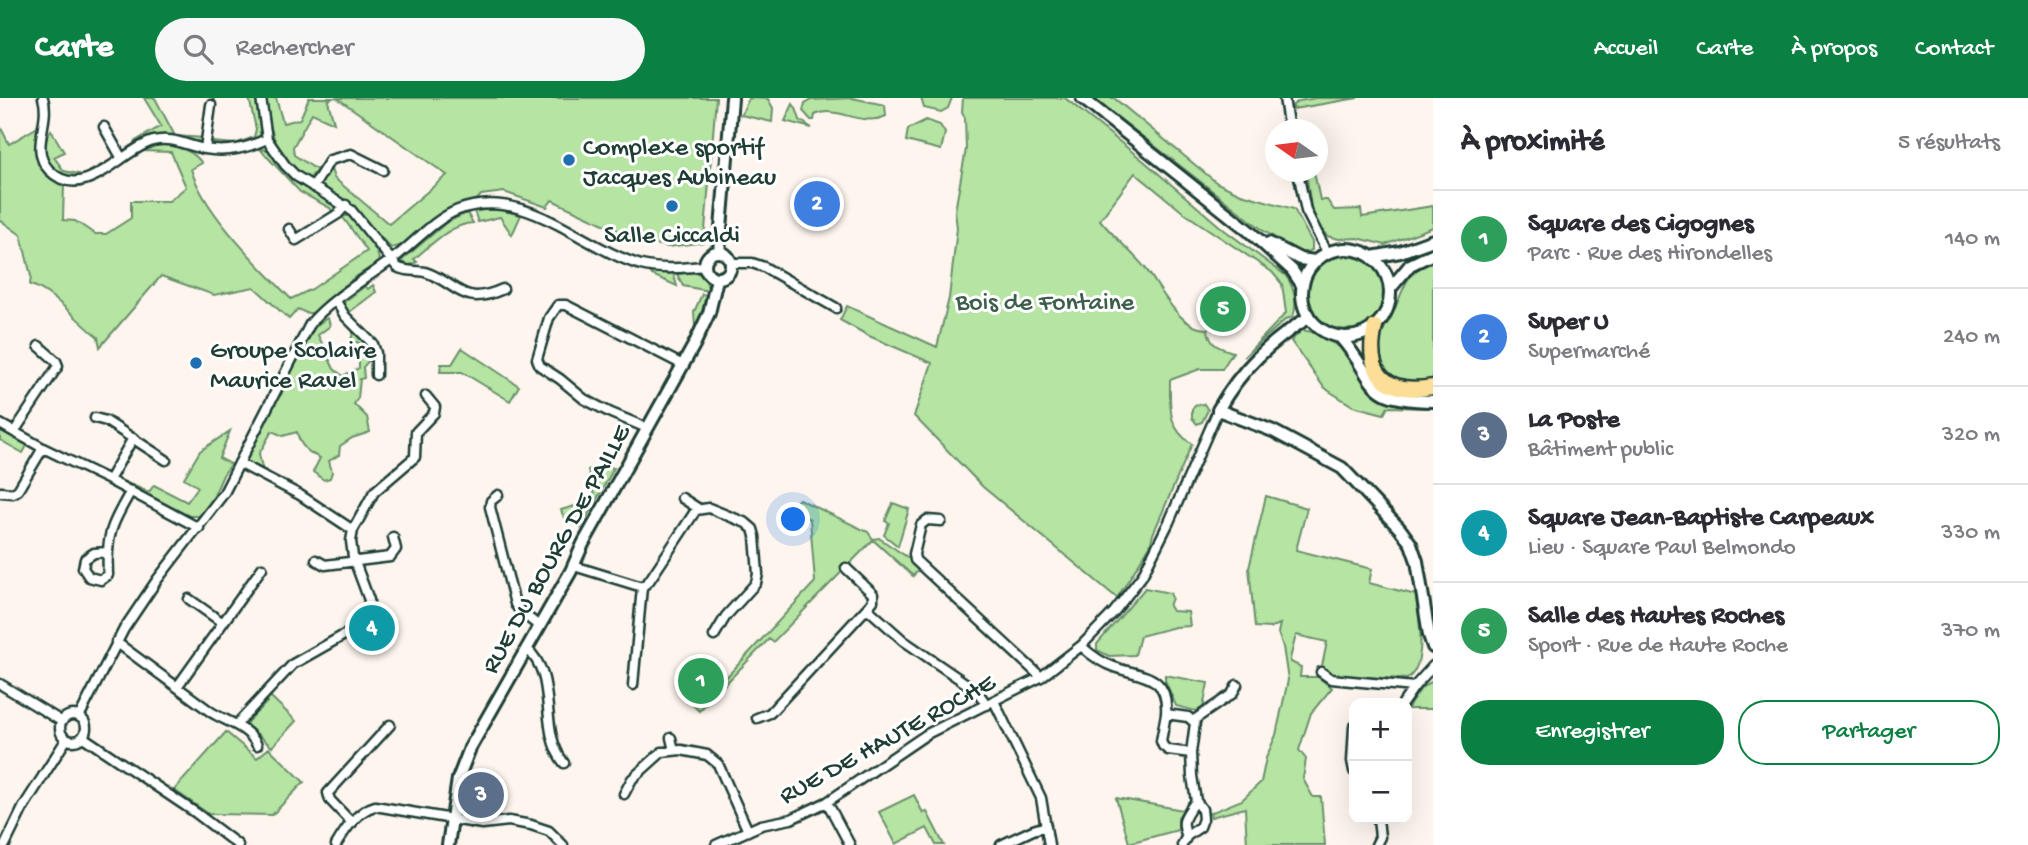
<!DOCTYPE html>
<html lang="fr">
<meta charset="utf-8">
<style>
:root{--surface:#fff;--page:#f7f7f7;--text:#2b2b33;--muted:#7c7c81;--line:#e1e1e2;--accent:#0b8043}
body{margin:0;font-family:"Gochi Hand",sans-serif;background:var(--page);color:var(--text)}
.controls{position:absolute;right:21px;bottom:21px;display:grid;overflow:hidden;border-radius:14px;box-shadow:0 7px 28px #0002}
.controls button{width:63px;height:63px;display:grid;place-items:center;padding:0;border:0;border-bottom:2px solid var(--line);background:var(--surface);color:var(--text);font:35px sans-serif}
.compass{position:absolute;left:1265px;top:21px;width:63px;height:63px;border-radius:50%;background:var(--surface);box-shadow:0 7px 28px #0002;rotate:284deg}
.you{position:absolute;left:794px;top:422px;width:24px;height:24px;margin:-18px;border:5px solid #fff;border-radius:50%;background:#1a73e8;box-shadow:0 0 0 10px #1a73e833}
.badge{display:grid;place-items:center;width:46px;height:46px;border-radius:50%;background:var(--accent);color:#fff;font-size:23px;font-weight:700}
.pin{position:absolute;translate:-50% -50%;border:4px solid #fff;box-shadow:0 2px 7px #0006}
.list{margin:0;padding:0;list-style:none}
h2{display:flex;justify-content:space-between;align-items:center;height:91px;margin:0;padding:0 28px;font-size:30px}
h2 small{font-size:23px;font-weight:400;color:var(--muted)}
.list li{display:grid;grid-template-columns:46px 1fr auto;gap:21px;align-items:center;box-sizing:border-box;height:98px;padding:0 28px;border-top:2px solid var(--line)}
.list b{display:block;font-size:26px;white-space:nowrap}
.list p{margin:0;font-size:23px;white-space:nowrap;color:var(--muted)}
.list em{font-size:23px;font-style:normal;color:var(--muted)}
.actions{display:flex;gap:14px;padding:21px 28px}
.actions a{flex:1;padding:16px 0;border:2px solid var(--accent);border-radius:28px;text-align:center;font-size:24px;color:var(--accent)}
.actions .main{background:var(--accent);color:#fff}
.icon{flex:none;width:38px;height:38px;fill:none;stroke:currentColor;stroke-width:2;stroke-linecap:round;stroke-linejoin:round}
.map{position:relative;flex:none;width:1433px;height:747px;overflow:hidden}
header{display:flex;align-items:center;gap:42px;box-sizing:border-box;height:98px;padding:0 35px;background:var(--accent);color:#fff}
header strong{font-size:33px}
nav{display:flex;gap:38px;margin-inline-start:auto;font-size:24px}
.search{width:490px;height:63px;background:var(--page);display:flex;align-items:center;gap:18px;box-sizing:border-box;padding:0 24px;border-radius:38px;color:var(--muted);font-size:26px}
main{display:flex}
aside{flex:1;background:var(--surface)}
.map>svg:first-child{display:block}
.green{fill:#b6e4a3;stroke:#6a906c;stroke-width:2}
.lines{fill:none;stroke-linecap:round;stroke-linejoin:round}
.street-casing{stroke:#1f3d34;stroke-width:13}
.secondary-casing{stroke:#1f3d34;stroke-width:16}
.highway-casing{stroke:#1f3d34;stroke-width:19}
.street{stroke:#fff;stroke-width:8}
.secondary{stroke:#fff;stroke-width:10}
.highway{stroke:#fcde96;stroke-width:14}
.poi-dot{fill:#1f6fb2;stroke:#fff;stroke-width:2.5}
.labels{text-anchor:middle;stroke-width:6;stroke-linejoin:round;paint-order:stroke}
.poi-label{font-size:26px;fill:#1f3d34;stroke:#fff;text-anchor:start}
.park-label{font-size:26px;fill:#3d5e4a;stroke:#fff}
.street-label{font-size:26px;fill:#1f3d34;stroke:#fff}
</style>
<header>
<strong>Carte</strong>
<div class="search"><svg class="icon" aria-label="search" viewBox="0 0 24 24"><circle cx="10" cy="10" r="6"/><path d="M15 15l6 6"/></svg>Rechercher</div>
<nav><a>Accueil</a><a>Carte</a><a>À propos</a><a>Contact</a></nav>
</header>
<main>
<div class="map">
<svg width="1433" height="747" viewBox="0 0 1433 747">
<rect width="100%" height="100%" fill="#fef5ee"/>
<filter id="ink" filterUnits="userSpaceOnUse"><feTurbulence type="fractalNoise" baseFrequency=".0143" numOctaves="2"/><feDisplacementMap in="SourceGraphic" scale="14" xChannelSelector="R" yChannelSelector="G"/><feConvolveMatrix kernelMatrix="1 2 1 2 8 2 1 2 1" color-interpolation-filters="sRGB"/></filter>
<g filter="url(#ink)">
<!-- green -->
<path class="green" d="M144,0H155L175,38L204,40L203,44C178,42 160,32 135,46L134,44L161,28Z
M249,0H257L262,30L261,37C248,48 229,50 213,47L212,44L235,46L254,39L256,31Z
M264,0H276L283,25L300,21L309,0H333L328,3L334,25L312,15L293,49L294,57L317,72L310,80C280,79 268,23 264,0Z
M337,0H716L704,144L668,149L638,142L552,102L547,109L504,94L481,97L476,103L450,111L403,147L391,150L351,107L322,90L320,86L328,70L335,64L331,71L334,80L389,126L447,77Z
M749,0L768,1L773,10L772,24L741,17Z
M852,0L885,7L886,18C860,30 837,6 815,17L814,22H811L803,13L805,5L811,2Z
M921,0H952L948,10L941,14L924,10Z
M963,0H1065L1145,64L1223,131L1285,177C1294,187 1298,206 1293,219L1286,221L1244,259L1286,215L1282,186L1272,174L1184,115L1135,75L1100,122C1114,139 1132,154 1146,171C1161,190 1179,232 1208,231C1210,248 1218,249 1233,254L1222,271H1200L1170,282C1170,309 1167,330 1192,346L1153,436L1150,448L1117,500L983,389L914,318L932,265L869,238L840,222L847,208L937,249L949,200L957,130L955,113L966,51L965,20L962,14Z
M1093,0H1114L1217,85L1241,96L1294,111L1312,144V152L1304,155L1297,153L1264,133Z
M1316,0H1358L1293,11V7L1299,3Z
M793,6L796,10L800,22L812,30L785,23Z
M926,22L940,27L945,35L941,52L906,43L908,31Z
M41,27C36,51 33,79 64,86L63,122L75,123L95,136H106L131,120V103H169L186,89L171,54L144,53C162,41 190,49 202,65L191,71C204,115 259,168 291,201L312,191L367,153L342,118H349C360,130 375,145 379,161L377,165L351,182V187L312,215H306L298,211L289,221L254,189L214,197L161,178L100,249L98,239C81,226 50,191 30,187L31,178L21,137L0,122V28L9,46Z
M51,32L64,54L54,59L64,73L83,77L111,62C86,95 24,76 51,32Z
M260,51L268,52L292,82L335,108L333,113H336L334,117L330,110L300,94Z
M1306,74H1314L1320,102H1327L1334,112L1361,111L1362,119L1433,108V129L1385,147L1358,140L1339,141L1327,138L1319,128L1311,109Z
M497,111L521,117L512,137L500,119L478,124L474,113Z
M467,115L473,125C451,126 431,147 414,161L417,164L408,168L401,163L447,124Z
M1308 194a38 38 0 1 1 76 0a38 38 0 1 1-76 0Z
M1433,164V281C1420,286 1409,288 1397,281C1362,264 1381,237 1394,212C1406,188 1404,174 1433,164Z
M650,174L673,175L677,188L652,177Z
M696,174L705,180L709,193L683,188L677,176Z
M373,187L376,194L348,215L344,210V204L365,188L368,191Z
M702,196L709,198L701,224L685,253L695,229L694,214Z
M328,220L330,228L318,237L334,271L343,278L359,270V245L351,242L353,235L369,243L371,260L363,269L364,280L360,281L358,300L354,306L367,319L370,334L352,340L340,348L339,357L329,363L332,374L330,380L324,382L313,374L320,360C307,354 300,348 297,334L283,338L272,333L259,356L263,374L245,366L277,299L281,297C288,277 307,227 328,220Z
M1302,232L1312,234L1342,250L1368,287L1380,298L1400,306L1423,307L1425,310L1388,309L1384,316L1353,308L1329,293L1323,288L1291,243Z
M462,250L519,288L510,303L462,274H440L441,266H452Z
M1204,306L1208,312L1202,324L1197,326L1192,320V311L1196,307Z
M0,330L28,346L23,355L0,342Z
M230,333L219,360L231,366L223,377L212,402L200,418H189L117,381L149,394L154,387L187,404L198,389L184,380L200,353Z
M602,368L614,370L581,430L574,422L564,420L561,412L596,402L588,372Z
M1266,398L1307,410L1296,452L1372,471L1369,485L1416,497C1419,520 1428,567 1407,581L1340,578L1321,573L1327,544L1296,537L1290,561L1291,564L1301,569L1300,579H1318L1332,590L1311,615L1299,652L1306,661L1303,681L1313,699H1321L1325,747H1247L1245,710L1211,719L1210,715L1242,702L1261,684L1266,660L1276,637L1288,582L1283,549L1278,535L1280,526L1270,530L1255,529L1249,470Z
M799,401L868,434L873,441L879,440L910,461L919,471L913,478L873,442L773,544L769,541L699,613L677,591L695,574L692,561L694,559L720,586L815,484L810,421L790,410Z
M893,405L909,411L898,448L884,437L889,425L885,423Z
M1145,490L1170,495L1172,500L1169,508L1172,513L1188,514L1190,528L1175,529L1140,538L1135,557L1109,558L1097,552V546Z
M1165,577L1208,585L1203,610L1196,613L1176,608L1165,582Z
M1433,583V611H1407L1422,589Z
M269,597L296,623L272,649L247,627V624L267,604L265,601Z
M226,634L257,660L269,650L304,684L272,717L209,716L174,692Z
M914,697L923,715L927,714L944,747H936L927,730L896,746L879,714Z
M1116,700L1183,712L1178,719V732L1129,745Z"/>
<g class="lines">
<!-- street casing -->
<g class="street-casing">
<path id="street" d="M43,0C51,24 29,51 49,72C83,107 121,52 153,43C172,38 187,48 205,51C228,55 247,50 267,41
M261,0L267,41L285,67L296,78L351,112L397,169C406,174 416,172 425,174C458,185 461,210 503,191
M1284,0L1289,32
M104,29L121,59
M205,51L211,7
M1298,74L1306,113L1327,154
M313,89L330,62L351,56L383,72
M289,131L296,142L338,116L346,107
M731,165H752L764,169L836,210
M336,203L345,218L373,246L376,255V277
M95,320L106,323L166,362
M0,326L43,350L109,382L199,430
M647,330L611,315L584,301L560,281L540,268L537,261L549,220L558,207H566L683,267
M14,334L58,268L56,263L39,248
M239,365L300,397L353,432
M109,382L133,340
M1,394L13,395L18,392L43,350
M498,397L491,403L490,409L515,506L521,514L539,528
M682,400L699,411
M941,423L927,422L921,427L914,456L915,462L1041,579
M107,454L94,455L85,461L83,470L89,479L101,482L108,477C106,437 111,427 131,393
M316,462L325,467L390,459L396,451L393,439
M574,468L642,489L649,483L696,412L709,410L746,425L753,431L755,438L758,476L756,485L726,518L714,538
M846,470L873,496V503L867,510
M189,501L223,525
M116,544L211,614C227,624 248,629 257,647
M1081,548C1091,557 1102,565 1114,569C1142,579 1169,576 1166,616L1188,619L1195,625L1191,655L1192,678L1196,703L1202,711L1203,721L1200,729L1187,738L1182,747
M526,550C560,579 537,631 564,665
M1321,574L1331,581L1414,589
M0,586L61,623
M633,587L642,489
M177,589L262,470
M994,603L1041,700L1049,747
M1403,605L1414,589L1433,568
M1166,616L1161,643L1163,648L1168,652L1191,655
M60 630a13 13 0 1 1 26 0a13 13 0 1 1-26 0Z
M79,619L124,531L157,482L224,395L310,226C330,201 372,177 398,157C417,142 435,121 458,112C525,87 580,149 641,167C661,172 684,170 704,168
M757,620L770,615L867,510L904,543L977,593L987,607
M1194,622L1232,596L1237,587
M237,626L293,566L360,528L368,511L369,502L353,459L351,443L353,432L374,394L415,359L416,334L434,315L435,309L426,298
M1354,629L1352,663L1354,673
M83,639L196,715L238,747
M671,640L674,652
M624,696L632,681L662,654L681,652L707,657L718,666L748,733
M827,704L850,747
M352,725L330,702L328,695L390,627
M1187,738C1179,722 1187,716 1196,703
M5,747L24,708L66,642
M336,747C345,732 357,713 375,708L482,726L509,723L531,727L549,733L563,747
M716,747L761,727L791,721L827,704L927,636L1041,579L1081,548L1114,514L1142,478L1169,424L1218,312
M1001,747L1033,732L1046,728
M1376,747L1380,739L1378,721"/>
</g>
<!-- secondary casing -->
<g class="secondary-casing">
<path id="secondary" d="M1082,0L1249,133L1292,172L1302,187
M1269,145L1300,161L1315,163
M1302 195a44 44 0 1 1 88 0a44 44 0 1 1-88 0Z
M705 167a13 13 0 1 1 26 0a13 13 0 1 1-26 0Z
M719,154L732,0
M1372,159L1400,154L1433,142
M1390,191L1410,167L1433,156
M1309,219C1270,244 1241,271 1218,312L1273,333L1342,370L1400,431L1411,446L1417,463L1429,537L1433,549
M1340,239C1379,283 1361,302 1433,303
M448,747L458,681L470,650L571,473L583,446L694,247L709,215L717,181"/>
</g>
<!-- highway casing -->
<g class="highway-casing">
<path id="highway" d="M1375,229C1364,276 1386,297 1433,289"/>
</g>
<!-- street -->
<use href="#street" class="street"/>
<!-- secondary -->
<use href="#secondary" class="secondary"/>
<!-- highway -->
<use href="#highway" class="highway"/>
</g>
</g>
<!-- markers -->
<g class="poi-dot">
<circle cx="569" cy="62" r="7"/>
<circle cx="672" cy="108" r="7"/>
<circle cx="196" cy="265" r="7"/>
</g>
<g class="labels">
<!-- poi labels -->
<g class="poi-label">
<text x="583" y="56">Complexe sportif<tspan x="583" dy="30">Jacques Aubineau</tspan></text>
<text x="672" y="144" text-anchor="middle">Salle Ciccaldi</text>
<text x="210" y="259">Groupe Scolaire<tspan x="210" dy="30">Maurice Ravel</tspan></text>
</g>
<!-- park labels -->
<g class="park-label">
<text x="1045" y="211">Bois de Fontaine</text>
</g>
<!-- street labels -->
<g class="street-label">
<text transform="translate(554 450) rotate(-61)" y="9">RUE DU BOURG DE PAILLE</text>
<text transform="translate(886 639) rotate(-29)" y="9">RUE DE HAUTE ROCHE</text>
</g>
</g>
</svg>
<div class="controls">
<button>+</button>
<button>−</button>
</div>
<svg class="compass" viewBox="-18 -18 36 36"><path d="M0-13l5 13h-10z" fill="#e53935"/><path d="M0 13l5-13h-10z" fill="#7c7c81"/></svg>
<div class="you"></div>
<div class="pin badge" style="left:701px;top:583px;background:#2e9e5b">1</div>
<div class="pin badge" style="left:817px;top:106px;background:#3f7fe0">2</div>
<div class="pin badge" style="left:481px;top:697px;background:#5c6f8a">3</div>
<div class="pin badge" style="left:372px;top:530px;background:#0f9aa8">4</div>
<div class="pin badge" style="left:1223px;top:211px;background:#2e9e5b">5</div>
</div>
<aside>
<h2>À proximité<small>5 résultats</small></h2>
<ul class="list">
<li><span class="badge" style="background:#2e9e5b">1</span><div><b>Square des Cigognes</b><p>Parc · Rue des Hirondelles</p></div><em>140 m</em></li>
<li><span class="badge" style="background:#3f7fe0">2</span><div><b>Super U</b><p>Supermarché</p></div><em>240 m</em></li>
<li><span class="badge" style="background:#5c6f8a">3</span><div><b>La Poste</b><p>Bâtiment public</p></div><em>320 m</em></li>
<li><span class="badge" style="background:#0f9aa8">4</span><div><b>Square Jean-Baptiste Carpeaux</b><p>Lieu · Square Paul Belmondo</p></div><em>330 m</em></li>
<li><span class="badge" style="background:#2e9e5b">5</span><div><b>Salle des Hautes Roches</b><p>Sport · Rue de Haute Roche</p></div><em>370 m</em></li>
</ul>
<div class="actions"><a class="main">Enregistrer</a><a>Partager</a></div>
</aside>
</main>
